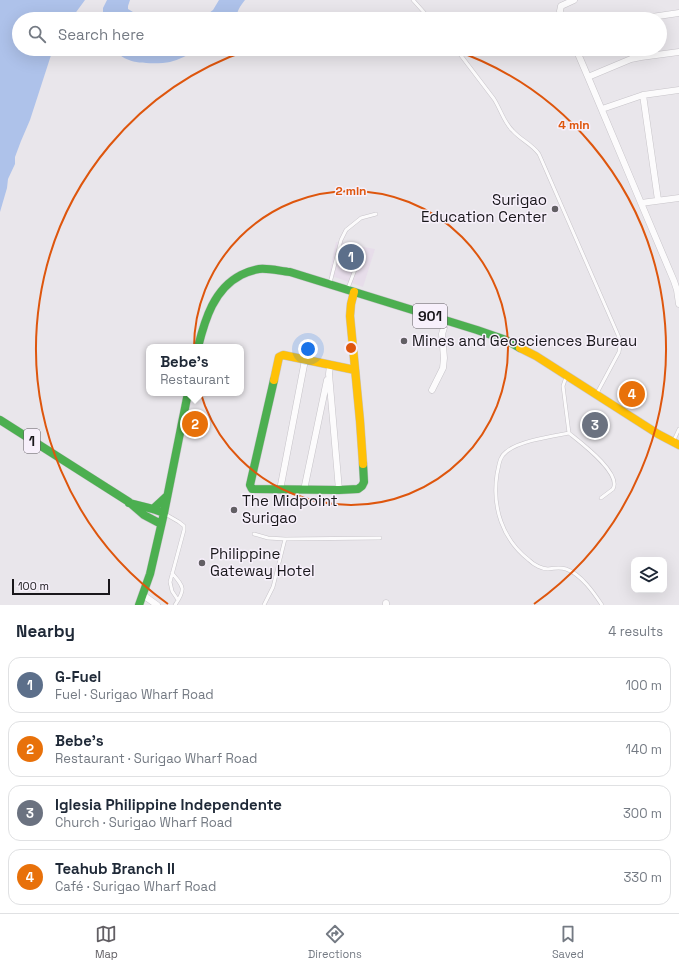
<!DOCTYPE html>
<meta charset="utf-8">
<style>
:root{--surface:#fff;--page:#f2f2f3;--text:#1f2937;--muted:#747a83;--line:#e0e1e3;--accent:#625f64}
body{margin:0;font-family:"Space Grotesk",sans-serif;background:var(--page);color:var(--text)}
.controls{position:absolute;right:12px;bottom:12px;display:grid;overflow:hidden;border-radius:8px;box-shadow:0 4px 16px #0002}
.controls button{width:36px;height:36px;display:grid;place-items:center;padding:0;border:0;border-bottom:1px solid var(--line);background:var(--surface);color:var(--text);font:20px sans-serif}
.scale{position:absolute;left:12px;bottom:10px;width:98px;box-sizing:border-box;padding-left:4px;border:2px solid #19171b;border-top:0;font-size:11px;line-height:14px;white-space:nowrap;color:#19171b;-webkit-text-stroke:3px #f7f0fb;paint-order:stroke}
.you{position:absolute;left:308px;top:349px;width:14px;height:14px;margin:-10px;border:3px solid #fff;border-radius:50%;background:#1a73e8;box-shadow:0 0 0 6px #1a73e833}
.badge{display:grid;place-items:center;width:26px;height:26px;border-radius:50%;background:var(--accent);color:#fff;font-size:13px;font-weight:700}
.pin{position:absolute;translate:-50% -50%;border:2px solid #fff;box-shadow:0 1px 4px #0006}
.popup{position:absolute;left:146px;top:344px;width:98px;height:52px;box-sizing:border-box;display:grid;place-content:center;border-radius:8px;background:var(--surface);filter:drop-shadow(0 1px 3px #0005);font-size:13px;white-space:nowrap;color:var(--muted)}
.popup b{font-size:15px;color:var(--text)}
.popup::after{content:'';position:absolute;left:50%;top:100%;margin-left:-8px;border:8px solid transparent;border-top-color:var(--surface)}
.list{margin:0;padding:0;list-style:none}
h2{display:flex;justify-content:space-between;align-items:center;height:52px;margin:0;padding:0 16px;font-size:17px}
h2 small{font-size:13px;font-weight:400;color:var(--muted)}
.list li{display:grid;grid-template-columns:26px 1fr auto;gap:12px;align-items:center;box-sizing:border-box;height:56px;margin:0 8px 8px;padding:0 8px;border:1px solid var(--line);border-radius:12px}
.list b{display:block;font-size:15px;white-space:nowrap}
.list p{margin:0;font-size:13px;white-space:nowrap;color:var(--muted)}
.list em{font-size:13px;font-style:normal;color:var(--muted)}
.icon{flex:none;width:22px;height:22px;fill:none;stroke:currentColor;stroke-width:2;stroke-linecap:round;stroke-linejoin:round}
.map{position:relative;flex:none;width:679px;height:605px;overflow:hidden}
.search{position:absolute;background:var(--surface);box-shadow:0 4px 16px #0002;left:12px;right:12px;top:12px;height:44px;display:flex;align-items:center;gap:10px;box-sizing:border-box;padding:0 14px;border-radius:22px;color:var(--muted);font-size:15px}
.sheet{height:308px;background:var(--surface)}
nav{display:flex;justify-content:space-around;align-items:center;box-sizing:border-box;height:56px;border-top:1px solid var(--line);background:var(--surface);font-size:11px;color:var(--muted)}
nav a{display:grid;justify-items:center;gap:2px}
nav .on{color:var(--accent)}
.map>svg:first-child{display:block}
.commercial{fill:#e7ddea}
.water{fill:#aec2ea}
.lines{fill:none;stroke-linecap:round;stroke-linejoin:round}
.lane-casing{stroke:#c7c4c9;stroke-width:4}
.street-casing{stroke:#c7c4c9;stroke-width:7}
.fast-casing{stroke:#c7c4c9;stroke-width:9}
.slow-casing{stroke:#c7c4c9;stroke-width:9}
.lane{stroke:#fcfbfc;stroke-width:3}
.street{stroke:#fcfbfc;stroke-width:6}
.fast{stroke:#4caf50;stroke-width:8}
.slow{stroke:#ffc107;stroke-width:8}
.ring{fill:none;stroke:#de560d;stroke-width:2}
.poi-dot{fill:#625f64;stroke:#f7f0fb;stroke-width:1.5}
.labels{text-anchor:middle;stroke-width:3;stroke-linejoin:round;paint-order:stroke}
.shield{fill:#f7f0fb;stroke:#5c585e;stroke-width:1}
.shield-label{font-size:14px;font-weight:bold;fill:#19171b}
.poi-label{font-size:15px;fill:#19171b;stroke:#f7f0fb;text-anchor:start}
.centre{fill:#de560d;stroke:#f7f0fb;stroke-width:2}
.ring-label{font-size:12px;text-anchor:middle;font-weight:bold;fill:#de560d;stroke:#f7f0fb;stroke-width:3;stroke-linejoin:round;paint-order:stroke}
</style>
<div class="map">
<svg width="679" height="605" viewBox="0 0 679 605">
<rect width="100%" height="100%" fill="#e9e6eb"/>
<!-- commercial -->
<path class="commercial" d="M336,242L375,249L363,287L329,275Z"/>
<!-- water -->
<path class="water" d="M0,0H85L71,19H19V49H53L30,120L21,141L15,157V164L8,179L7,188L0,212Z
M107,0H130L128,6V9L133,12L134,19H103V8Z
M219,0H245C240,6 237,11 236,19H201L213,10Z
M114,49H195C190,55 178,60 170,62C161,64 137,64 129,60C123,58 118,54 114,49Z"/>
<g class="lines">
<!-- lane casing -->
<g class="lane-casing">
<path id="lane" d="M413,0L430,19
M456,49L494,99C501,110 504,123 513,131C521,140 532,144 539,154L618,335L620,340V346L619,352L604,380L597,393
M338,251L346,253
M330,283L341,240L346,230L361,218L376,214
M348,288L356,267V260
M566,377L563,386L569,433C580,442 622,473 613,489L601,498
M569,433C553,436 518,441 506,452C499,457 499,466 497,474C492,507 502,539 529,560C534,565 542,569 548,569C554,568 560,567 566,569C581,574 594,593 602,605
M674,440L679,429
M167,515L179,522L184,526V530L170,582L172,591L178,600
M254,534L268,538L285,539L380,538
M172,573C184,587 186,589 175,605
M264,605L273,587L285,539"/>
</g>
<!-- street casing -->
<g class="street-casing">
<path id="street" d="M563,19L560,11L561,6L574,0
M638,19L679,13
M576,49L588,77L641,203L674,281L677,290L679,304
M588,77L631,59L641,57L679,52
M643,95L658,200
M602,109L643,95L679,90
M641,203L679,198
M330,365L329,374L339,490
M432,390L443,368L444,358L442,334L446,321
M280,490L305,360
M304,490L327,380
M143,595L157,605
M386,603V605"/>
</g>
<!-- fast casing -->
<g class="fast-casing">
<path id="fast" d="M198,347C205,319 214,289 241,275C247,272 253,270 259,269C269,268 280,271 290,272L477,330L506,340L520,348
M274,380L250,485L252,489L339,490L358,489L362,486L364,482L363,464
M0,420L129,502L144,515L161,524
M129,503L153,509L164,513L150,574L139,605
M153,509L167,496
M164,513L188,393"/>
</g>
<!-- slow casing -->
<g class="slow-casing">
<path id="slow" d="M354,292L351,304L350,316L360,421L363,464
M520,348L536,356L658,434L679,445
M274,380L279,357L283,355L355,370"/>
</g>
<!-- lane -->
<use href="#lane" class="lane"/>
<!-- street -->
<use href="#street" class="street"/>
<!-- fast -->
<use href="#fast" class="fast"/>
<!-- slow -->
<use href="#slow" class="slow"/>
</g>
<!-- distance rings -->
<g class="ring">
<circle cx="351" cy="348" r="157"/>
<path d="M168 604A315 315 0 0 1 251 49M451 49A315 315 0 0 1 534 604"/>
</g>
<!-- markers -->
<g class="poi-dot">
<circle cx="555" cy="209" r="4"/>
<circle cx="404" cy="341" r="4"/>
<circle cx="234" cy="510" r="4"/>
<circle cx="202" cy="563" r="4"/>
</g>
<g class="labels">
<!-- shield labels -->
<g class="shield">
<rect x="413" y="304" width="34" height="24" rx="3"/>
<rect x="24" y="429" width="16" height="24" rx="3"/>
</g>
<g class="shield-label">
<text x="430" y="321">901</text>
<text x="32" y="446">1</text>
</g>
<!-- poi labels -->
<g class="poi-label">
<text x="547" y="205" text-anchor="end">Surigao<tspan x="547" dy="17">Education Center</tspan></text>
<text x="412" y="346">Mines and Geosciences Bureau</text>
<text x="242" y="506">The Midpoint<tspan x="242" dy="17">Surigao</tspan></text>
<text x="210" y="559">Philippine<tspan x="210" dy="17">Gateway Hotel</tspan></text>
</g>
</g>
<circle cx="351" cy="348" r="6" class="centre"/>
<g class="ring-label">
<text x="574" y="129">4 min</text>
<text x="351" y="195">2 min</text>
</g>
</svg>
<div class="controls">
<button><svg class="icon" aria-label="layers" viewBox="0 0 24 24"><path d="M12 4l9 5-9 5-9-5zM3 14l9 5 9-5"/></svg></button>
</div>
<div class="scale">100 m</div>
<div class="you"></div>
<div class="pin badge" style="left:351px;top:257px;background:#5c6f8a">1</div>
<div class="pin badge" style="left:195px;top:424px;background:#e8710a">2</div>
<div class="popup"><b>Bebe's</b>Restaurant</div>
<div class="pin badge" style="left:595px;top:425px;background:#6b7280">3</div>
<div class="pin badge" style="left:632px;top:394px;background:#e8710a">4</div>
<div class="search"><svg class="icon" aria-label="search" viewBox="0 0 24 24"><circle cx="10" cy="10" r="6"/><path d="M15 15l6 6"/></svg>Search here</div>
</div>
<section class="sheet">
<h2>Nearby<small>4 results</small></h2>
<ul class="list">
<li><span class="badge" style="background:#5c6f8a">1</span><div><b>G-Fuel</b><p>Fuel · Surigao Wharf Road</p></div><em>100 m</em></li>
<li><span class="badge" style="background:#e8710a">2</span><div><b>Bebe's</b><p>Restaurant · Surigao Wharf Road</p></div><em>140 m</em></li>
<li><span class="badge" style="background:#6b7280">3</span><div><b>Iglesia Philippine Independente</b><p>Church · Surigao Wharf Road</p></div><em>300 m</em></li>
<li><span class="badge" style="background:#e8710a">4</span><div><b>Teahub Branch II</b><p>Café · Surigao Wharf Road</p></div><em>330 m</em></li>
</ul>
</section>
<nav>
<a class="on"><svg class="icon" aria-label="map" viewBox="0 0 24 24"><path d="M3 6l6-2 6 2 6-2v14l-6 2-6-2-6 2zM9 4v14M15 6v14"/></svg>Map</a>
<a><svg class="icon" aria-label="directions" viewBox="0 0 24 24"><path d="M12 3l9 9-9 9-9-9zM9 14v-3h6M13 9l2 2-2 2"/></svg>Directions</a>
<a><svg class="icon" aria-label="saved" viewBox="0 0 24 24"><path d="M7 4h10v16l-5-4-5 4z"/></svg>Saved</a>
</nav>
